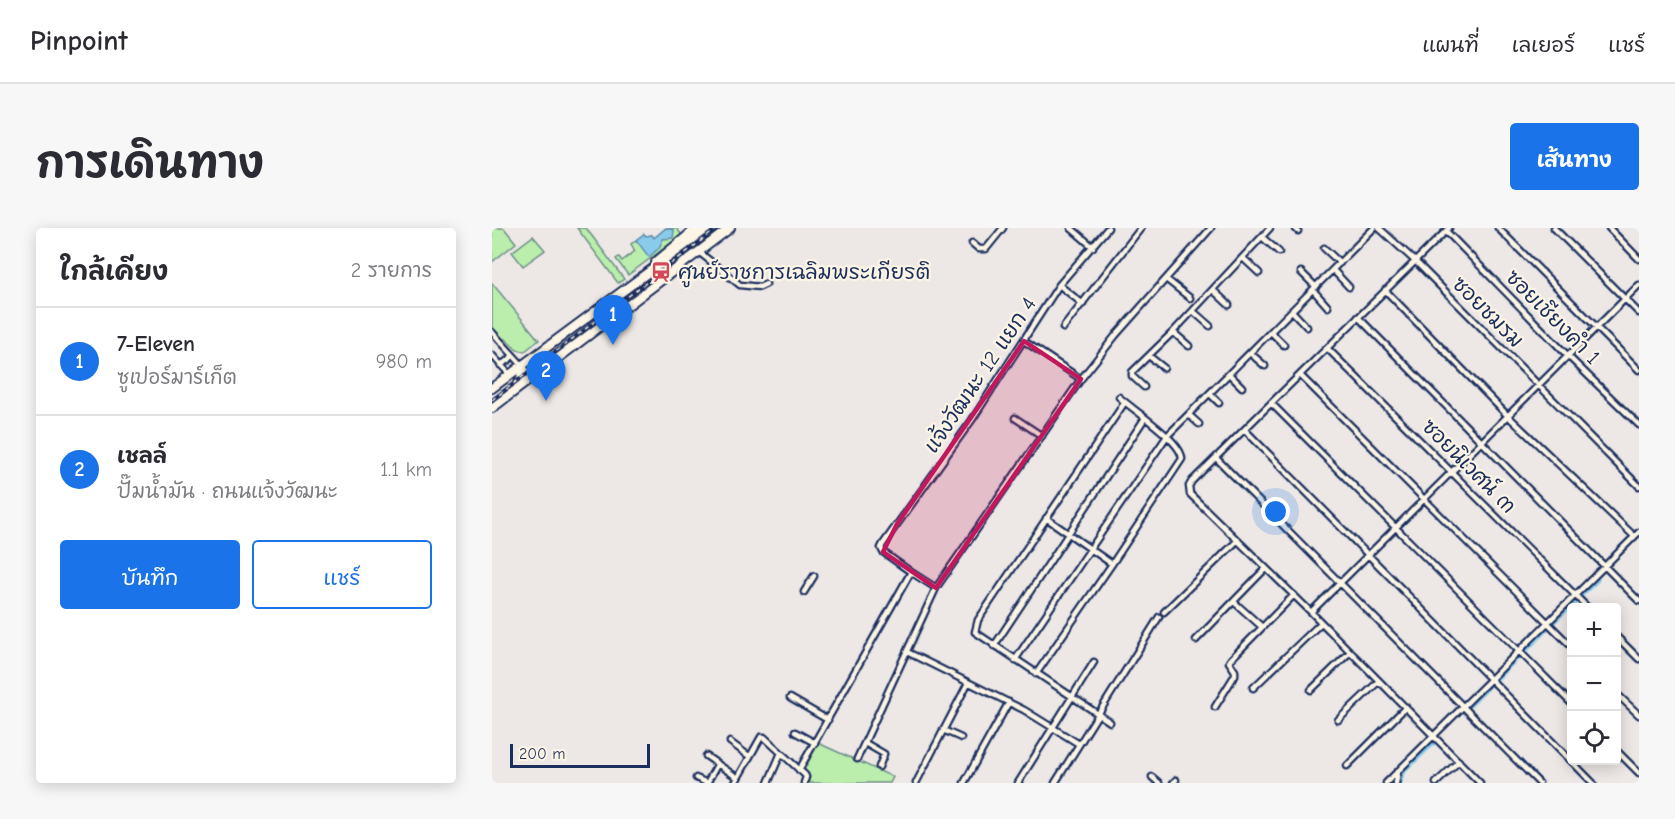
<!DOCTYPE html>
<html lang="th">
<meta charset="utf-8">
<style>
:root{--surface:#fff;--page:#f7f7f7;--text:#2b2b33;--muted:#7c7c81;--line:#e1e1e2;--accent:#1a73e8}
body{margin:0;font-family:"Comic Neue","Playpen Sans Thai",sans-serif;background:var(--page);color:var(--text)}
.controls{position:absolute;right:18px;bottom:18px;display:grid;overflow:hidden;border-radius:6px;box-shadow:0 3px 15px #0003}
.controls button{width:54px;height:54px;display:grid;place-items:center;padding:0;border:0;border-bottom:2px solid var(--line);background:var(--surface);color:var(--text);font:30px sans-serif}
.scale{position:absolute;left:18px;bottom:15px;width:140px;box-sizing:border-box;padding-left:6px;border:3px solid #1b2f5e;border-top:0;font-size:16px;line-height:21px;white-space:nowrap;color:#1b2f5e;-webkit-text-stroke:4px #fcf5e5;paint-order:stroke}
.you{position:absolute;left:784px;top:284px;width:21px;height:21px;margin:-15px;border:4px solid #fff;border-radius:50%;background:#1a73e8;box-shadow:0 0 0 9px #1a73e833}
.badge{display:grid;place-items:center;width:39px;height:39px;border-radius:50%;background:var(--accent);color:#fff;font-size:20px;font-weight:700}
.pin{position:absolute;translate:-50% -50px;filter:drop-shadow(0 2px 3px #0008)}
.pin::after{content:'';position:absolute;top:32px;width:21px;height:18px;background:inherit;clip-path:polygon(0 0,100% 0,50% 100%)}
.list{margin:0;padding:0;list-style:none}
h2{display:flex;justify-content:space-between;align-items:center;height:78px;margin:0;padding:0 24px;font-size:26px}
h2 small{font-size:20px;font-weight:400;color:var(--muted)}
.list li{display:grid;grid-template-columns:39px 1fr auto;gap:18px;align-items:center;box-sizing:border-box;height:108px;padding:0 24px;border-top:2px solid var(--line)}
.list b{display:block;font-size:22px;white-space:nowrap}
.list p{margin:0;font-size:20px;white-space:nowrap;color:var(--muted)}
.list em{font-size:20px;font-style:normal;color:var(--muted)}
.actions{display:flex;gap:12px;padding:18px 24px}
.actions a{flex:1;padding:14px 0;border:2px solid var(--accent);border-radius:6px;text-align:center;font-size:21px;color:var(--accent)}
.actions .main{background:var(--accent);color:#fff}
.icon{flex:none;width:33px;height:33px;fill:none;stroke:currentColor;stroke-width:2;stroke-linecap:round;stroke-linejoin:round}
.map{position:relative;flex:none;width:1147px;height:555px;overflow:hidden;border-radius:6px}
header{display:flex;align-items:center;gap:36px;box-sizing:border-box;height:84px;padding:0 30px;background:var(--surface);border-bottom:2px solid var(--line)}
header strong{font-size:28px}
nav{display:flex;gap:33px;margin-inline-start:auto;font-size:21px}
.intro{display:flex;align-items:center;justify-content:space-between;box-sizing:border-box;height:144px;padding:0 36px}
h1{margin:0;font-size:42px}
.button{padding:15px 27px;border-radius:6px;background:var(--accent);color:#fff;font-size:21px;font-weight:700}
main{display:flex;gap:36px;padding:0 36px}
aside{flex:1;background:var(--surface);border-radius:6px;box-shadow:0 3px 15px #0003}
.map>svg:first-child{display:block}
.green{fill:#bbedad;stroke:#6b8e86;stroke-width:1.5}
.water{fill:#8acbeb;stroke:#5e8db3;stroke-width:1.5}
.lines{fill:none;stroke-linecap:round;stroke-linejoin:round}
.canal{stroke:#8acbeb;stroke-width:5}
.street-casing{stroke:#1b2f5e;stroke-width:9}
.primary-casing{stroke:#1b2f5e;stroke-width:12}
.street{stroke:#fcf5e5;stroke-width:4.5}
.primary{stroke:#fcf5e5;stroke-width:8}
.rail-casing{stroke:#1b2f5e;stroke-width:4}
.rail{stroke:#fcf5e5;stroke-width:1.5;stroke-dasharray:4.5;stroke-linecap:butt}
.marked{fill:#c2185b;fill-opacity:0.2;stroke:#c2185b;stroke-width:4.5;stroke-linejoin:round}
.labels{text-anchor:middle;stroke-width:4.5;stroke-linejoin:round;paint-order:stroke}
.poi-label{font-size:21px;fill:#1b2f5e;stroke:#fcf5e5;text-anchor:start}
.street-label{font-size:21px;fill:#1b2f5e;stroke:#fcf5e5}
</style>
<header>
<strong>Pinpoint</strong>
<nav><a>แผนที่</a><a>เลเยอร์</a><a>แชร์</a></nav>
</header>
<div class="intro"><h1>การเดินทาง</h1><a class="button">เส้นทาง</a></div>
<main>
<aside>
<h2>ใกล้เคียง<small>2 รายการ</small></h2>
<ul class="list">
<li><span class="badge">1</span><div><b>7-Eleven</b><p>ซูเปอร์มาร์เก็ต</p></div><em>980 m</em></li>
<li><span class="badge">2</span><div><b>เชลล์</b><p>ปั๊มน้ำมัน · ถนนแจ้งวัฒนะ</p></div><em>1.1 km</em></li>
</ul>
<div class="actions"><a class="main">บันทึก</a><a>แชร์</a></div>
</aside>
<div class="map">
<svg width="1147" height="555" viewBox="0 0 1147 555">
<rect width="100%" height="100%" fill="#ede8e5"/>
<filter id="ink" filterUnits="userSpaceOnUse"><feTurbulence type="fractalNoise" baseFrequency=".0167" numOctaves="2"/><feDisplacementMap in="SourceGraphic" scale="12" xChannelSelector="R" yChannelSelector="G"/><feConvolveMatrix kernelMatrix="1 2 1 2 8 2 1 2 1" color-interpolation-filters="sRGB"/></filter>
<g filter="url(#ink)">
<!-- green -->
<path class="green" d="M0,0H12L24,15L0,34Z
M85,0H94L132,51L126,55Z
M174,0H184L190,7L136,47L124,31L127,29L130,33L143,23L139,16L152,6L154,8L160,7L162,10Z
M41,8L53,22L31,38L20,24Z
M0,55L47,112L33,123L25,122L14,111L10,112L0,100Z
M326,515L401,549L398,555H313L317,549L311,544Z"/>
<!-- water -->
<path class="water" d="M174,0L182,2L181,10L171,11L167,20L157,29L144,12L152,6L154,8L160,7L162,10Z"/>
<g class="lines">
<!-- canal -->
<path class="canal" d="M1089,367L1105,352
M1059,396L1084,373
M1032,424L1056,399
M1003,452L1028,427
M975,480L999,456
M908,555L910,545L942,514"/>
<!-- street casing -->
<g class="street-casing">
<path id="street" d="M579,0L601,19
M803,0L806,3
M887,0L923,33L1147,258
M957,0L700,253L697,258L698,266L819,384L988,555
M1006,0L1147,142
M1062,0L1147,85
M1117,0L1147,31
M954,3L1075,127L1147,197
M770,9L787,24
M480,15L487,21H494L511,0
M832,20L848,35
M207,24L248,57L268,59L274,56
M751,30L767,45
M841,42L857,59
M809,44L824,59
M674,51L698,70
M567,57L591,76
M721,62L737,77
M821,62L836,79
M893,62L1016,188L1142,308
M701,83L718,98
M800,83L815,99
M866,89L1147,373
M571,100L649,0
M0,104L30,137
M681,104L697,118
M779,104L792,117
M532,113L589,151
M835,120L1096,380
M758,125L773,138
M0,127L18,147
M657,128L672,140
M8,137L17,132L20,128
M737,146L750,159
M808,147L1080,419
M652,159L640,148V144L681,104L778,0
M718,166L727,175
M779,175L1080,476
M697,187L707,196
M523,190L550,208
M753,202L1101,555
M724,230L1047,555
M554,290L620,336
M444,360L419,344L391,324L389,320L391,316L480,192L567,57L616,0
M312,364L322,348
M742,374L770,399
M672,384L746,312
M819,384L1147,57
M1124,408L1147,431
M704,412L774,340
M502,418L653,190
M415,424L532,482L587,516
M523,432L675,208L882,0
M544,446L620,336L690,231C690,213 641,182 627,169
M761,460L829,395
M819,462L858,424
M1124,465L1147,487
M298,470L336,492
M723,479L743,447V443L737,434L739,431L802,367
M846,492L887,453
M618,494L483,404L486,392L633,174
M451,502L469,510
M303,504L323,515
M238,514L257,528
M373,515L392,526L387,539
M1124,522L1147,545
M214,528L246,550
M365,531L444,360L589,151L624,107L719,0
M855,538L914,479
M307,542L419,344
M660,549L667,555
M204,550L215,555L225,537
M243,555L269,509H272L313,547L314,549L312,555
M276,555L289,525
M424,555L476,455
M472,555L517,474
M526,555L602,434
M563,555L667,389
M681,555L684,552
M894,555L1147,304
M904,555L906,544
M944,555L967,533"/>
</g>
<!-- primary casing -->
<g class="primary-casing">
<path id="primary" d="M164,34L205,0
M26,158L32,142L30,137
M0,160L216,0
M0,180L238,0"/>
</g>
<!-- street -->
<use href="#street" class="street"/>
<!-- primary -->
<use href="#primary" class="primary"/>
<!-- rail casing -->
<g class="rail-casing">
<path id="rail" d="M0,172L226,0"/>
</g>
<!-- rail -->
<use href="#rail" class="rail"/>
</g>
</g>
<!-- marked area -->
<path class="marked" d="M532,113L589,151L444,360L391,324L405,296Z"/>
<!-- icons -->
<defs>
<g id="station-bare" transform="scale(1.62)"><path d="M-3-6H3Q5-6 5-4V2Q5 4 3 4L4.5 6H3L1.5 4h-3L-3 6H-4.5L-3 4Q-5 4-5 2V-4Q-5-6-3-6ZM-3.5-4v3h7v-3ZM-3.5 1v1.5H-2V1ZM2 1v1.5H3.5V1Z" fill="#d1495b" stroke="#fcf5e5" stroke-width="2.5" paint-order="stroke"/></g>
</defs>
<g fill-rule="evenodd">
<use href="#station-bare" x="169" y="44"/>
</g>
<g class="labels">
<!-- poi labels -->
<g class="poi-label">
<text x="186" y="51">ศูนย์ราชการเฉลิมพระเกียรติ</text>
</g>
<!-- street labels -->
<g class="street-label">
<text transform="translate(996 84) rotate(45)" y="7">ซอยชมรม</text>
<text transform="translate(1061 89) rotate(45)" y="7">ซอยเชียงคำ 1</text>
<text transform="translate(488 147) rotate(-56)" y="7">แจ้งวัฒนะ 12 แยก 4</text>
<text transform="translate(977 238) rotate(45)" y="7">ซอยนิเวศน์ ๓</text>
</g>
</g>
</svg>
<div class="controls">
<button>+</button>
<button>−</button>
<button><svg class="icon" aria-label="locate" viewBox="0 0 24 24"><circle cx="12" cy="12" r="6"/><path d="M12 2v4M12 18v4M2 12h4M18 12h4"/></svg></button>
</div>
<div class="scale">200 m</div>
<div class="you"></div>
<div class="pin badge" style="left:121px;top:117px">1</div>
<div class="pin badge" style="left:54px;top:173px">2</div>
</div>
</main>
